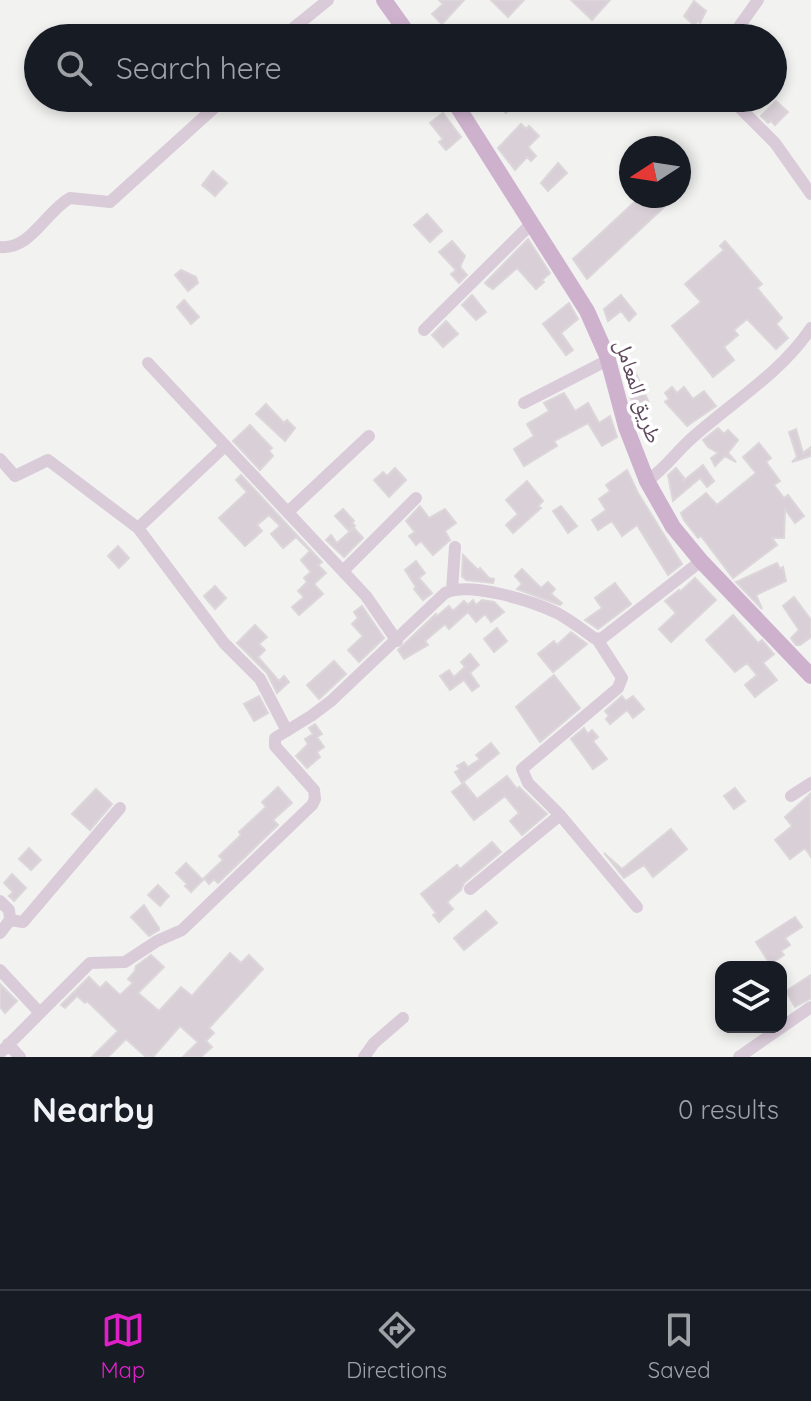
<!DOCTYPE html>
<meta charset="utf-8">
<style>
:root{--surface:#171b24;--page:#242831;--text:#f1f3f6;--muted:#9ea1a6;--line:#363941;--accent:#dd21c7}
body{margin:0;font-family:Quicksand,"Noto Naskh Arabic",sans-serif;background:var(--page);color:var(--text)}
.controls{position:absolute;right:24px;bottom:24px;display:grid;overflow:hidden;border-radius:16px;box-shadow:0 4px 12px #0003}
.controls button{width:72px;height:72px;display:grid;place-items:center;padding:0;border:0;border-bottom:2px solid var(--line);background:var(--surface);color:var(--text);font:40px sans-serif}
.compass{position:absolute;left:619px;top:136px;width:72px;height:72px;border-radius:50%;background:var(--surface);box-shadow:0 4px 12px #0003;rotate:258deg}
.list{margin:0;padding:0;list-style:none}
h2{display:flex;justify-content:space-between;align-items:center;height:104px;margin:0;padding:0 32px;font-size:34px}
h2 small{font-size:26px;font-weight:400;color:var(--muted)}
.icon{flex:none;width:44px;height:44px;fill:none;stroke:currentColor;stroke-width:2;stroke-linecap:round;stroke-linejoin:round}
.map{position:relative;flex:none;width:811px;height:1057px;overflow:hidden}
.search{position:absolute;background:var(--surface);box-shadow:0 4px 12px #0003;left:24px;right:24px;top:24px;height:88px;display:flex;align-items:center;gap:20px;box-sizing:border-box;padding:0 28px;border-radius:44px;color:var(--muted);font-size:30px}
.sheet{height:232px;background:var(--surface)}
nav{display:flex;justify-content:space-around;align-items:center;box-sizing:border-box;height:112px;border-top:2px solid var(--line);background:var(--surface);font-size:22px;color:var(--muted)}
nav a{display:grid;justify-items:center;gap:4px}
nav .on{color:var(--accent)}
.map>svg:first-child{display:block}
.building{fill:#d8d0d6;stroke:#dcd5da;stroke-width:2}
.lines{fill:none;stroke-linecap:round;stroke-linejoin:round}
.minor{stroke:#dacbd9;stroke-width:12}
.major{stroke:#ceb2cd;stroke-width:16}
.labels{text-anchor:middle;stroke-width:7;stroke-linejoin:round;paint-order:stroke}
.street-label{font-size:22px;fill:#5e495d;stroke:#fff}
</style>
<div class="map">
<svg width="811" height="1057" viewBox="0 0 811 1057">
<rect width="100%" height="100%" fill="#f2f3f1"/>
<!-- building -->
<path class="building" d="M439,0H464L442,24L432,14L443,4Z
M491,0H524L508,17Z
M571,0H610L592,20Z
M694,1L706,11L700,23L698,21L694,25L684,16Z
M491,98H511L516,103L506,113Z
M776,101L788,112L775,125L771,121L768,123L761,116Z
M443,113L461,137L446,150L439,142L443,139L430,123Z
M521,124L526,129L529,126L539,136L528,147L536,156L531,161L527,157L515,170L498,148Z
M558,163L567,173L548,191L541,183Z
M213,171L227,183L215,196L202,185Z
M641,196H676L587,279L573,259Z
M427,214L442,231L430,242L414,225Z
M528,239L550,273L542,280L544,282L536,289L517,268L493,289L488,286L485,283Z
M452,241L465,256L460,267L467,275L459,283L451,274L456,270L439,252Z
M725,241L762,284L757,288L782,318L776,324L788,338L776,349L747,319L734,330L738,335L724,347L734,360L713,377L672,326L701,302L685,284L724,250L720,246Z
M181,270L196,277L198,283L188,291L175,275Z
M472,295L486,312L476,320L462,305Z
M621,295L636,314L629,321L621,311L608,321L604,309Z
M184,300L199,317L191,324L177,307Z
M569,303L578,319L561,333L573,350L566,355L543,324Z
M446,321L458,334L443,347L432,335Z
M631,362L649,403L634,410L623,368Z
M672,387L677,393L684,387L693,399L704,391L716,406L687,426L665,402L669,399L665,393Z
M564,393L575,411L588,403L599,423L610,416L617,437L602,446L588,423L554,441L557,446L524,466L514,449L534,436L527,424L549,411L544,403Z
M266,404L284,423L287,420L295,428L285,441L256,414Z
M250,425L272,448L269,451L273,456L260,470L233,441Z
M718,428L724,434L728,430L738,440L728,453L736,462L725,456L715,466L711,458L718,453L708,447L703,440Z
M796,429L803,453L811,447V456L792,462L797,457L789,432Z
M759,443L771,458L766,462L780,481L774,485L784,498L788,495L804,516L795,523L785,509L784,538H772L777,545L733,578L701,536L698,538L684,520L681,513L706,493L717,505L756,473L743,457Z
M703,465L714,481L707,487L700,478L673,501L668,475L676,468L684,478L682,482Z
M395,468L406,480L389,497L374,480L383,472L387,476Z
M627,470L638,493L682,564L668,575L637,525L622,536L612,521L598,530L592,520L606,510L599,499L610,491L606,485Z
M241,475L322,562L318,565L326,573L314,584L323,594L299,615L292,607L304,597L298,591L307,582L304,578L311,572L301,560L310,551L296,537L283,548L271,534L280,526L269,515L257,525L262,531L245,546L219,518L247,492L236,480Z
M527,481L543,501L538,506L541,508L513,533L506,525L518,514L506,500Z
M420,506L429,518L445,509L456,523L445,531L450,540L433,555L421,541L416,545L409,536L415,532L406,521Z
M561,506L577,526L568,533L553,511Z
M343,509L354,521L352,523L355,526L349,531L335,516Z
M354,528L363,538L344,557L326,540L331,535L337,543Z
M118,546L129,558L119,568L108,556Z
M463,555L478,570L480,568L489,578L494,579L493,583L466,580L462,576Z
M416,561L425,573L419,578L432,593L423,600L414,589L416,587L405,570Z
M777,563L780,569L783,567L786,581L756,595L762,609L736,582Z
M522,569L541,588L548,582L555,589L551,594L562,603L560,605L517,589L522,584L515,576Z
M695,578L716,600L671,642L659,629L676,613L665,601L679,590L681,591Z
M615,583L631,604L598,629L585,620L602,608L595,598Z
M215,586L226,598L215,609L204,596Z
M794,597L811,620V637L800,645H796L791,638L799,630L783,606Z
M473,600L476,605L482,600L494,602L504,612L491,622L485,614L476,622L468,612L449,629L445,624L425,641L428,645L404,659L398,650L436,614L437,616L449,606L453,611L464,601L468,605Z
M362,606L384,638L359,662L348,650L363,636L352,624L358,618L354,612Z
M733,615L758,643L762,640L774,654L763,663L777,680L755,697L745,685L757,675L747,663L735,672L706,640Z
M255,625L267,637L259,644L265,650L258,657L279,681L284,676L289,682L277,693L267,673L237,643Z
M497,628L507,641L494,652L484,639Z
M571,632L587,644L553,672L538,654L554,641L557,645Z
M470,654L479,665L470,673L479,686L472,691L464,680L450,690L440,676L449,670L454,677L465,667L461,662Z
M334,661L346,674L319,699L307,685Z
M554,675L580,708L540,742L516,707Z
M259,696L268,713L254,721L244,704Z
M622,696L626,701L633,696L644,709L633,718L627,710L610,724L606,719L609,716L605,711Z
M315,724L322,734L317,737L324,747L317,752L320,757L307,768L296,756L308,744L305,739L313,734L309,728Z
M584,728L588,734L592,730L598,737L593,741L607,759L593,769L571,739Z
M491,743L499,753L462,783L455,772L460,769L457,766L464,762L468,767L480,759L476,755Z
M507,776L517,789L519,787L547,814L522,835L510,821L519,813L505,796L474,820L452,792L464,783L477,799Z
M278,787L292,803L273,820L278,825L218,883L214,879L209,884L204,878L223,860L219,856L241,835L239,832L266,807L262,802Z
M735,788L745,801L734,809L724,796Z
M96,789L112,804L90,830L72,814Z
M810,794L811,857L805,848L790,859L775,840L792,826L785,817Z
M671,829L687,849L653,877L644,865L624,878L604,853L622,869Z
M492,842L501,852L464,883L461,890L447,902L453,909L439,922L433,915L436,913L421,894L457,865L460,869Z
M29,848L41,860L31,870L19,859Z
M186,863L203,880L191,892L185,886L187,884L176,873Z
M12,874L26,888L14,901L9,896L13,892L4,883Z
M158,885L169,896L160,906L148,895Z
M144,905L159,928V930L149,936L131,917Z
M486,911L497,923L464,950L454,938Z
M795,917L802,927L785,938L790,945L781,951L784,955L770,964L756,942Z
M230,953L241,963L249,955L263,969L209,1028L214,1033L206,1041L212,1047L201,1057H183L198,1042L180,1026L153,1057H146L126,1039L108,1057H92L118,1031L87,1001L85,1003L77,996L65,1008L61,1005L89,977L100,988L106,982L120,995L133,983L128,979L135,971L136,966L151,955L164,967L138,993L159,1011L181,987L192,996Z
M811,975V998L795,1007L786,991Z
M0,984L17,1001L5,1013L0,1007Z"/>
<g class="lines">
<!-- minor -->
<path class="minor" d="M281,38L328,0
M731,38L758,0
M730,98L775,143L811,194
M0,247C31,250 46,211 70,198L110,202L225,98
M424,330L531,224
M148,363L366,596L397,641
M524,403L608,360
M0,459L15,476L48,460L138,528L224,643L260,679L287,731
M647,481C665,469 676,452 692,438C732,402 780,374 811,328
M289,511L369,436
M138,528L224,447
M343,571L416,498
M452,590L455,547
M791,796L811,783
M560,815L637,907
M470,889L560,815L528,783L522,769L618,688L622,678L597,639
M0,901L9,910L10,920L0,933
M10,920L23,922L120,808
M0,970L40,1013
M8,1044L20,1057
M0,1053L90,963L125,962L157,941L182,930L312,805L315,799L314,790L275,746V738L311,716L331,701L445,593C470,581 532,601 557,613C570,620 582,629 594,638L601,639L701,561
M364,1057L374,1043L403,1018
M739,1057L811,1007"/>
<!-- major -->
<path class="major" d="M384,0L411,38
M452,98L587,311L607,356L626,427L647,481L673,527L701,561L811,676"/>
</g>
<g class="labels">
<!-- street labels -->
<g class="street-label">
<text transform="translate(639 391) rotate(72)" y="8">طريق المعامل</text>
</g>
</g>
</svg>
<div class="controls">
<button><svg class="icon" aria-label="layers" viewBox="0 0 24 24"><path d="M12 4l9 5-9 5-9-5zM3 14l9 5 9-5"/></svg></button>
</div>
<svg class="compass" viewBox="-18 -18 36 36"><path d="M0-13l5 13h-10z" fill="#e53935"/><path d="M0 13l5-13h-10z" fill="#9ea1a6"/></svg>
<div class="search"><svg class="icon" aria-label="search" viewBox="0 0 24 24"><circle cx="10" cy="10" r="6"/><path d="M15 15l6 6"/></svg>Search here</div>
</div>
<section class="sheet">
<h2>Nearby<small>0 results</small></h2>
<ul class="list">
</ul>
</section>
<nav>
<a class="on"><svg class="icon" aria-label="map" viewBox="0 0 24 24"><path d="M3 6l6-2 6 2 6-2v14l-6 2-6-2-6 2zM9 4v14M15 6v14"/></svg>Map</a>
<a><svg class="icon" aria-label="directions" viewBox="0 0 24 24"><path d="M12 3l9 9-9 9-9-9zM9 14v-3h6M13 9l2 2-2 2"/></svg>Directions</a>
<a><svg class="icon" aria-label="saved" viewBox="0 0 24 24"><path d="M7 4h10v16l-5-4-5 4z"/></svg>Saved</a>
</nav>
